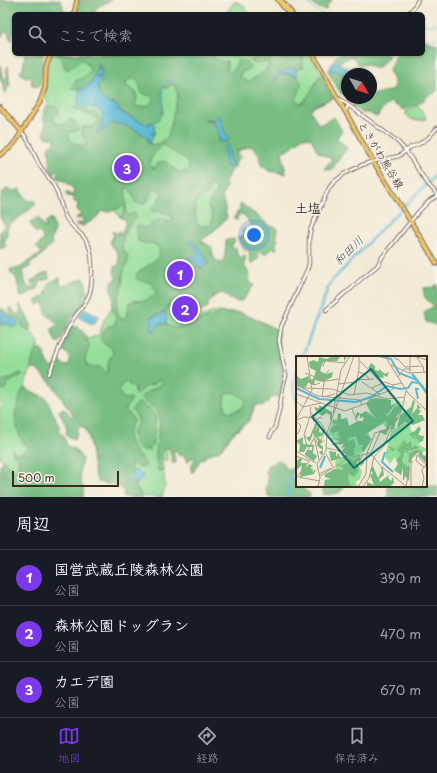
<!DOCTYPE html>
<html lang="ja">
<meta charset="utf-8">
<style>
:root{--surface:#171b24;--page:#20242c;--text:#f1f3f6;--muted:#9ea1a6;--line:#363941;--accent:#7c3aed}
body{margin:0;font-family:"Playpen Sans","Klee One",sans-serif;background:var(--page);color:var(--text)}
.compass{position:absolute;left:341px;top:68px;width:36px;height:36px;border-radius:50%;background:var(--surface);box-shadow:0 1px 3px #0004;rotate:129deg}
.scale{position:absolute;left:12px;bottom:10px;width:107px;box-sizing:border-box;padding-left:4px;border:2px solid #3b2a1e;border-top:0;font-size:11px;line-height:14px;white-space:nowrap;color:#3b2a1e;-webkit-text-stroke:3px #f7f3e8;paint-order:stroke}
.you{position:absolute;left:254px;top:235px;width:14px;height:14px;margin:-10px;border:3px solid #fff;border-radius:50%;background:#1a73e8;box-shadow:0 0 0 6px #1a73e833}
.badge{display:grid;place-items:center;width:26px;height:26px;border-radius:50%;background:var(--accent);color:#fff;font-size:13px;font-weight:700}
.pin{position:absolute;translate:-50% -50%;border:2px solid #fff;box-shadow:0 1px 4px #0006}
.list{margin:0;padding:0;list-style:none}
h2{display:flex;justify-content:space-between;align-items:center;height:52px;margin:0;padding:0 16px;font-size:17px}
h2 small{font-size:13px;font-weight:400;color:var(--muted)}
.list li{display:grid;grid-template-columns:26px 1fr auto;gap:12px;align-items:center;box-sizing:border-box;height:56px;padding:0 16px;border-top:1px solid var(--line)}
.list b{display:block;font-size:15px;white-space:nowrap}
.list p{margin:0;font-size:13px;white-space:nowrap;color:var(--muted)}
.list em{font-size:13px;font-style:normal;color:var(--muted)}
.icon{flex:none;width:22px;height:22px;fill:none;stroke:currentColor;stroke-width:2;stroke-linecap:round;stroke-linejoin:round}
.map{position:relative;flex:none;width:437px;height:497px;overflow:hidden}
.search{position:absolute;background:var(--surface);box-shadow:0 1px 3px #0004;left:12px;right:12px;top:12px;height:44px;display:flex;align-items:center;gap:10px;box-sizing:border-box;padding:0 14px;border-radius:6px;color:var(--muted);font-size:15px}
.sheet{height:220px;background:var(--surface)}
nav{display:flex;justify-content:space-around;align-items:center;box-sizing:border-box;height:56px;border-top:1px solid var(--line);background:var(--surface);font-size:11px;color:var(--muted)}
nav a{display:grid;justify-items:center;gap:2px}
nav .on{color:var(--accent)}
.map>svg:first-child{display:block}
.green{fill:#94de9a;stroke:#68845c}
.forest{fill:#77bd82;stroke:#597450;fill-rule:evenodd}
.water{fill:#58b9d6;stroke:#4a727a}
.lines{fill:none;stroke-linecap:round;stroke-linejoin:round}
.stream{stroke:#58b9d6;stroke-width:1}
.river{stroke:#58b9d6;stroke-width:2.5}
.minor-casing{stroke:#7b6d5e;stroke-width:4.5}
.major-casing{stroke:#7b6d5e;stroke-width:5.5}
.minor{stroke:#fff;stroke-width:2.5}
.major{stroke:#eec569;stroke-width:3.5}
.labels{text-anchor:middle;stroke-width:3;stroke-linejoin:round;paint-order:stroke}
.street-label{font-size:11px;fill:#3b2a1e;stroke:#f7f3e8}
.water-label{font-size:12px;font-style:italic;fill:#455;stroke:#f7f3e8}
.quarter-label{font-size:13px;font-weight:bold;fill:#3b2a1e;stroke:#f7f3e8}
.inset-river{fill:none;stroke:#58b9d6;stroke-width:2}
.inset-road{fill:none;stroke:#a99d8c;stroke-width:1}
.view{fill:#0f766e;fill-opacity:0.15;stroke:#0f766e;stroke-width:2}
.inset-edge{fill:none;stroke:#3b2a1e;stroke-width:2}
</style>
<div class="map">
<svg width="437" height="497" viewBox="0 0 437 497">
<rect width="100%" height="100%" fill="#f7f3e8"/>
<filter id="ink" filterUnits="userSpaceOnUse"><feTurbulence type="fractalNoise" baseFrequency=".025" numOctaves="2"/><feDisplacementMap in="SourceGraphic" scale="8" xChannelSelector="R" yChannelSelector="G"/><feConvolveMatrix kernelMatrix="1 2 1 2 8 2 1 2 1" color-interpolation-filters="sRGB"/></filter>
<filter id="wash" filterUnits="userSpaceOnUse"><feTurbulence type="fractalNoise" baseFrequency=".012" numOctaves="4" result="noise"/><feDisplacementMap in="SourceGraphic" scale="16" xChannelSelector="R" yChannelSelector="G"/><feGaussianBlur stdDeviation="0.9" result="paint"/><feColorMatrix in="noise" values="0 0 0 0 0 0 0 0 0 0 0 0 0 0 0 0 0 1.4 0 .05"/><feComposite in="paint" operator="in"/></filter>
<g filter="url(#wash)">
<rect width="100%" height="100%" fill="#f2ead5"/>
<!-- green -->
<path class="green" d="M235,1L244,6L249,14H222L223,13L227,12Z
M53,54H310L335,97L309,109L252,145L238,151L240,159L236,162L233,168L210,180L221,195L225,215L201,240L203,242L212,247L215,266L223,291L195,305L201,317L214,312L241,313L265,323L277,332L278,348L284,373L279,394L268,392L262,402L255,405L250,420L232,435L223,447L218,451L207,455L204,459L185,456L183,447H166L167,460H161L164,475L165,487L162,497H130L92,450L88,434L80,422L71,365L78,330L89,339L95,336L99,335L104,320L115,302L122,260V235L126,220L120,217L117,213L56,131L51,112L45,95L49,64Z
M418,105L419,106L424,114L426,119C418,122 411,121 406,114V112Z
M0,307L9,314L22,321L38,341L39,346L25,385L20,409L29,444L20,468L14,474L0,458Z"/>
<!-- forest -->
<path class="forest" d="M0,0H60L63,6V10L71,13L70,14H14V34L12,36V40H11L7,31H6L0,38Z
M80,0H112L99,6L92,13L98,12L99,14H77Z
M310,0H332V1L328,4L326,10C319,9 314,6 310,0Z
M423,40L437,44V91L434,93L429,95L422,102L404,110L390,102L379,113V115L376,117L369,113H362L352,106L355,103L359,98H368L370,100L373,98V95C380,92 387,92 393,90C396,83 393,77 389,71L390,67L397,54H423Z
M25,54H43V61L40,84L37,87L34,86L31,84L32,80L30,77C26,77 22,77 20,72L23,68Z
M56,54H213C214,61 222,62 227,61V72L233,71L238,60L246,62L250,66L248,70L242,72L239,77L248,82L264,72L269,65L265,62C260,63 255,65 250,61L257,54H303V67L297,70L294,68C284,71 278,70 275,81L280,75C282,75 284,74 286,74C288,74 289,74 290,74C306,78 301,89 295,100L300,103L304,102L313,88L320,75L332,98L316,105L310,110L319,125L334,117L342,131L338,136L337,141H340L347,148L331,170L324,169L332,159L318,152L311,138L303,137L292,147L282,152L286,174L269,171L261,165L259,155L251,146L237,151L235,162L236,166L230,171L227,178L225,181L226,186L222,197L224,204L227,218L212,233L203,239L201,242C214,246 210,261 222,263L224,261L226,243V240L234,239L235,241L231,247L237,248L236,250L239,257L244,256L246,257L244,265L250,275C249,280 250,282 254,285L243,300C235,304 229,299 223,293L216,295L208,303V307L201,312H199L191,299L167,307L166,314L163,312L162,314H160L151,317L154,333L155,328L157,325L161,324L168,325L171,327L177,328H183L198,321L222,313H241L278,330L279,355L284,373L281,397L274,396L264,406L255,405L249,420L231,434L222,447L218,450L203,456L193,472H191L192,464L195,459L191,457L190,460L188,462L186,460L184,455L179,456L177,451H173L176,463L173,464L169,448L163,449C157,461 163,460 163,470L158,471L156,460V452L160,422C159,409 150,406 141,398L142,396C148,390 157,389 163,381L160,380L153,384L145,387L136,395L134,392L135,388L129,385L127,381L122,384L119,388L120,393L123,398L127,399L131,398L132,399L126,408V412L129,414L133,419C133,424 130,426 129,431C125,442 139,456 146,464L144,467C138,468 136,467 132,463H131C131,471 132,478 135,484C137,489 140,492 141,497H123L124,492C114,480 111,486 98,482L95,476L91,450L87,429L84,426L78,428L77,435L74,439L66,435C69,425 62,419 59,411L63,408L65,409L71,417L74,416L51,383L36,369H31V368C32,361 33,352 39,349H42L50,368L55,366L59,360L65,366H68L70,362L69,356L63,350L64,343L71,327H78L84,333L90,347C86,355 83,357 87,366L100,367L107,373C109,364 106,362 113,354L111,347C109,346 104,344 102,342C98,336 105,330 108,326H112L115,324L116,316L112,307L114,298L110,287L112,282L115,281L116,277L114,272L115,266L119,265C120,253 116,252 110,242L114,235L112,232L113,231L117,234L119,231L120,234H122L125,225V220L120,217L123,214L125,208L123,206L110,212L104,211L100,212L98,216L93,220L83,226L76,225L77,223H83V220L82,218L77,219L76,217L81,215L79,211L77,210L78,203L74,202V197L67,196L66,192H68L70,195L74,194L72,187C68,185 67,182 63,181C60,179 59,180 57,176L59,174L55,170L54,176L52,175V171L50,170V154L48,150L49,146L55,142L54,138H47L44,134L46,124C43,121 43,118 44,114L43,112L46,107L49,106L57,108L59,110V112L53,117L57,124C63,125 65,123 70,119L74,120L78,130L69,132L68,134C71,144 76,145 86,146C86,137 80,137 82,127H93L97,122C97,121 97,120 96,119C94,116 77,110 73,108L77,107L87,112L95,113L98,115L99,119L102,121L101,126L97,131C104,132 105,127 111,124C119,120 143,132 148,139V143H150L151,145L158,143L168,137L178,94L175,89V84L171,85L167,88L163,87C160,96 169,114 156,121C152,123 150,122 147,125L120,111L115,104C98,105 99,90 96,78V76H101L102,73L99,69H97C96,78 89,87 80,90H79V88L73,89L72,86L77,80L83,78L91,71C89,66 87,64 83,60L80,61L69,69H66L64,66L63,61ZM131,79L137,80L138,81L142,93L153,97V99C149,108 146,106 137,107L135,104L137,100L136,92L126,86V82ZM206,119L213,120L221,119L222,125L228,139L219,142C219,134 218,129 214,122H210ZM163,145H164C172,155 188,154 189,169L187,171L181,173L173,168L168,163L163,161L156,165L155,168L153,169L152,166L149,164L154,153ZM210,186H213L216,189V193C212,198 208,202 208,208L211,210C213,224 214,229 198,225L195,213L196,209L195,205L199,198L207,194ZM125,188H128L131,191L136,203L143,204L148,201L152,188L161,191L162,194L157,203L152,208V211L163,212L173,217V219L171,222H168L164,219C156,219 152,223 146,228L138,226L136,227L135,230L137,234L138,241C148,246 155,238 160,252C155,264 146,265 137,274L136,279C145,282 154,280 156,293C146,305 142,298 130,302C128,307 128,315 124,319L120,318L117,309L118,298L122,286L123,274L128,261V256L122,248C123,232 126,228 137,217L134,213L128,215L126,214V195ZM234,392L241,396L246,401L240,410L234,411L229,413C224,407 224,402 225,395L228,393Z
M340,54H388L389,56L378,68H372L367,64L360,65L356,62L354,58L350,57L340,62L334,58Z
M0,64L3,80L7,78V68L8,66V68L10,86L7,88L6,94L3,91C4,87 3,83 0,80Z
M329,70L340,72L347,77L346,81L343,84L347,88V94H341L328,72Z
M8,188C12,192 16,191 20,189L27,200L35,201L36,204L32,208L9,225L7,229V235L4,243L7,246L0,249V232L5,225L0,218V200L2,196L1,194Z
M240,204H242L270,226L276,227L277,229L276,237L278,240L276,243L277,249H275L274,248H272L270,251L265,254H263L261,251L259,252L258,254L259,258L255,262L251,264C249,259 250,253 248,249L245,251L239,242L238,237L242,236L243,234V231L244,229L247,230L249,228L250,224L246,217L242,214C238,214 237,217 237,221L234,218V217L236,215V213L240,211Z
M38,217L44,228L46,227L45,223L51,218L52,219C53,229 57,229 51,239L52,245C47,248 45,252 41,256C37,260 33,261 29,264L31,266L22,271L24,279L28,288L33,287L34,284L30,282L43,274L48,272L49,279L41,281L38,289L28,293L27,296L21,297L19,291L16,277L11,273L10,269L20,268L29,261L41,254L40,251L36,247L41,242L43,239L41,233L35,232L30,223Z
M59,278H61L60,281L61,286C68,285 77,280 84,278C87,283 85,289 88,294L86,302L71,319L59,342H56L51,330L58,324L46,314L44,302L38,305L35,302L36,300L45,296L46,292L50,282Z
M437,284V325L426,322L424,312L434,306L425,298L423,288L434,287Z
M20,304L32,326L31,331H29L21,325L22,323C17,317 12,317 9,309L12,308L14,313L18,314L21,312L19,305Z
M20,373L23,374L22,375L8,383L5,390H3L1,387H0V381L9,379Z
M25,388L46,398L59,425V432L64,436L67,446L73,448L82,458C81,464 79,472 80,478C81,485 85,488 83,497H0V466L4,460L14,471L18,467L19,459C16,456 12,456 12,449H13L15,454C21,453 26,453 27,446L25,443H23C20,438 15,422 15,415C15,412 17,409 18,406C20,398 18,395 25,388Z
M140,402L152,412L156,418L152,447L149,450H140C136,445 131,438 133,431C135,427 139,424 138,418C137,416 134,413 132,410L134,407Z
M279,460L283,463L286,469L293,468L291,474L297,486H299L310,494V497H268V493L266,491L268,478L266,472L267,466L273,463L276,461Z
M426,482L428,487L437,486V497H386L388,495V486H426Z
M329,486H344C342,495 332,494 324,495L323,491V487Z"/>
<!-- water -->
<path class="water" d="M334,60L350,70L354,74H347V77L340,72L329,70Z
M99,64L101,67L99,69L103,72L101,76H96V77L102,79L100,84L98,86C98,98 101,99 111,104C118,103 116,107 120,111C127,117 140,121 149,125L150,123H153L155,126L154,128L155,132L154,134L152,132L151,134L154,135L151,139L152,140L150,143H148V139C144,132 119,121 111,124C110,124 110,125 109,126C105,129 102,130 98,133H97V131L101,126L103,115L96,108H91L90,107H88L85,109L78,105L79,90H80C93,85 95,76 99,64Z
M294,67L297,74V77L287,73L280,75L275,81H273L278,73Z
M218,116L220,117L222,125L228,139V142H220L219,134L214,122L204,120H213L214,119Z
M224,145H228L230,160L233,166L227,167L225,164V156Z
M191,241C192,242 196,244 197,245C200,247 207,259 209,263L201,269L199,268C195,261 195,262 187,259V258L188,257H196L198,254L194,247L189,243Z
M84,308L97,315L99,316L94,324H92L80,318L79,316Z
M2,311C5,312 6,314 9,316C12,318 16,319 18,322V325C13,329 10,325 6,324L0,325V312Z
M163,312L166,314L167,321L166,324C159,322 155,327 154,333L151,330C152,326 153,321 150,318L160,314H162Z
M134,470H136L144,476L135,486L132,477L131,472Z"/>
<g class="lines">
<!-- stream -->
<path class="stream" d="M285,0L296,14
M307,0L314,10L323,14
M423,23L427,25L437,24
M423,38L437,39
M164,100C163,87 157,84 174,79
M153,124L160,114L163,101
M248,386L262,392"/>
<!-- river -->
<path class="river" d="M302,357L330,283L388,222L437,174
M297,370C292,383 293,389 297,402
M287,497L290,480L297,460"/>
</g>
</g>
<g filter="url(#ink)">
<g class="lines">
<!-- minor casing -->
<g class="minor-casing">
<path id="minor" d="M407,14L413,9L418,0
M340,99L397,141L406,151L427,183L437,194
M346,110L348,106
M22,132C30,141 33,153 39,164C44,173 52,180 56,190C60,198 61,207 65,216C70,228 85,233 89,246C93,255 93,286 89,295C85,306 76,313 71,323C62,339 56,357 49,374
M326,310L345,293L351,289L361,279L377,266L383,256L419,211L430,200L437,196
M270,437L272,431L275,427L279,411L283,387L286,376L279,341L281,327L308,268L309,263V238L311,228L323,201L329,188L333,183L344,174L362,165L371,162L399,156L411,147L419,144L428,138L437,128"/>
</g>
<!-- major casing -->
<g class="major-casing">
<path id="major" d="M278,0L289,14
M281,0L292,14
M74,14L77,0
M313,54L373,161L437,264
M0,107L22,132
M0,155L10,148L16,141L40,102L45,88L46,68L48,61L51,54"/>
</g>
<!-- minor -->
<use href="#minor" class="minor"/>
<!-- major -->
<use href="#major" class="major"/>
</g>
</g>
<g class="labels">
<!-- street labels -->
<g class="street-label">
<text transform="translate(381 155) rotate(59)" y="4">ときがわ熊谷線</text>
</g>
<!-- water labels -->
<g class="water-label">
<text transform="translate(349 251) rotate(-45)" y="4">和田川</text>
</g>
<!-- quarter labels -->
<g class="quarter-label">
<text x="308" y="213">土塩</text>
</g>
</g>
<!-- overview -->
<g transform="translate(296 356)">
<rect width="131" height="131" fill="#f2ead5"/>
<path d="M79,43L93,44L95,50L104,44L98,69L89,71L88,68L83,70L72,76L74,81L60,106L66,115L64,123L59,126L62,131H28L29,124L34,123L28,119L40,112L39,105L51,100L49,90L44,83L35,84L36,80L32,79L37,63L51,65V69L59,70L62,65H67L71,58L75,60L71,48ZM113,65L115,74L124,85L123,89L131,93L128,96L119,94L113,111L108,113L103,104L98,102L94,108L89,101L95,75Z" fill="#94de9a"/>
<path d="M36,0H51L48,6V1H44L41,5H29L25,9L24,15L30,18L37,16L36,21L27,26L19,24L18,29L12,26L8,32L0,29V19L5,23L10,21L13,20L14,24L17,23L20,15L14,12L13,6L17,4L22,6L23,1L31,3ZM75,7L79,10V14L83,15V13L89,18L93,16L91,21L87,19L88,22L80,21L72,12ZM81,42L95,44V49L99,48L91,58L88,57L92,61L99,50L100,52L105,46H107L104,47L106,54L100,61L103,63L100,65L98,73L95,74V69L90,79L83,76L90,73L91,64L70,78L76,83L67,97L65,92L68,89H63L64,93L60,80L52,82L53,85L58,83L60,91L57,93L61,95H57L59,99L35,105L33,95L40,96V101L42,97L45,102L50,99L46,95L49,91L45,92L48,88L34,89L44,85L38,84L44,82L42,77L44,75L36,77L34,73L41,68L36,67L37,64L41,65L42,57L45,58V63L51,62L53,70L62,65H67L68,61L64,62V58L59,64L61,56L65,58L70,55L81,64L70,48L75,43ZM117,44L119,45L116,58L121,52V48L125,52L122,53L125,55L122,59H126L129,64L117,69L109,66L101,72L104,59L115,51ZM23,49L36,56V63L34,65V59L31,57L26,60L20,55L18,51L23,52ZM20,66H22L19,75L24,69L23,76L26,77V73L28,75L26,80L22,81L26,85L29,84L24,88L27,91V98L25,99L23,96L27,94L21,90L22,85L17,77L14,86L9,81L10,78V82L14,80ZM123,70L125,73L122,79L128,80L127,85L122,87L123,85L116,78L121,86L113,78L111,79L119,75ZM7,81V88L18,89L17,97L21,100L18,105L9,99L11,94H16V91H11L8,96H3L4,89L1,86L0,88V85ZM113,81L115,84L116,92L118,89L124,92L111,95L114,97L119,94L126,95L127,100L131,99V108L122,99L124,95L115,103L117,107L112,106L114,98L112,102L113,97H110L109,93L106,105L109,110L110,107L111,111L113,109L114,112L113,125L109,120L108,124H107V112L105,119L98,114L102,108L100,104L105,98L101,94L109,86L96,96L94,92H93L91,98L89,100L94,90L96,93L98,91V94L109,84L110,88L115,85ZM64,100L65,103L60,107L63,111L68,103V107L61,113L63,115L58,121L53,118L52,121L54,129L61,131H28L29,124L37,123L29,121V118L36,115L37,113L47,114V111L42,110L51,107L53,103H57L56,106ZM0,102L2,105L3,102L6,103L5,107H11L9,112L13,108L17,110L14,112L17,113L16,116L20,113L18,118L4,121L6,109L0,114ZM77,110L82,122L86,114L84,111L87,112L88,119L83,123L84,126L93,119L92,122L95,125L97,121L98,127L93,131H67L71,130V126L78,129L74,119L77,117L74,114Z" fill="#77bd82"/>
<path class="inset-river" d="M83,0L95,3L103,17L121,24L131,38M116,18L131,36M0,32L23,43L60,46L75,41L91,30L104,33L112,32L116,26L123,27M122,43L120,33H123M89,96L86,106L97,116M24,112L29,100"/>
<path class="inset-road" d="M89,0L112,37L131,55M114,0V17M117,0L131,4M98,2L103,4L109,11L127,10M121,2L127,10L128,16M64,5L92,34M95,9L113,17L131,16M62,16L69,18L74,24M9,17L30,25L43,23M102,21L108,13H114M22,22L25,9L27,10L29,5L50,7M25,23L33,14M60,24L78,23M66,26L84,38M42,28L60,26M0,29L22,40L64,44L66,49M6,32L36,33L54,39L71,37L91,43L109,41M9,32L12,26L18,29L24,27M76,32L89,26L97,29L106,27M0,38L49,55L71,47L75,42L97,33V29M58,39L63,13V0M26,41L29,20M27,41L39,38M0,45L7,51L25,47M15,51L14,55L19,63M56,53L61,65M37,58L45,14L54,0M17,63L18,66L24,61L26,62M0,64L16,34L11,0M1,64L8,61L19,62L25,67L29,74L23,89L18,82M0,65L5,70L2,78L0,77M11,90L8,79L15,57M31,92L44,95L49,104M0,95L20,107M71,97L79,77L97,71M75,97L85,74M30,98L37,111M9,99L18,82M121,99L120,105L128,111M121,99L131,110M0,100L13,105M23,104L18,80L23,66M60,112L67,98M23,118L35,112M24,120L53,102L74,97L85,110L111,131M2,121L24,125M0,122L15,103M110,130L113,115M115,130V97L123,94L131,105M22,131L24,122L21,108L30,95L31,77L58,0M62,131L70,118L71,97M67,131L73,122L78,101L88,90L93,77L106,54L110,35M126,131L128,122L126,114L130,109"/>
<path class="view" d="M75,13L117,65L58,112L16,61Z"/>
<rect width="131" height="131" class="inset-edge"/>
</g>
</svg>
<svg class="compass" viewBox="-18 -18 36 36"><path d="M0-13l5 13h-10z" fill="#e53935"/><path d="M0 13l5-13h-10z" fill="#9ea1a6"/></svg>
<div class="scale">500 m</div>
<div class="you"></div>
<div class="pin badge" style="left:180px;top:274px">1</div>
<div class="pin badge" style="left:185px;top:309px">2</div>
<div class="pin badge" style="left:127px;top:168px">3</div>
<div class="search"><svg class="icon" aria-label="search" viewBox="0 0 24 24"><circle cx="10" cy="10" r="6"/><path d="M15 15l6 6"/></svg>ここで検索</div>
</div>
<section class="sheet">
<h2>周辺<small>3件</small></h2>
<ul class="list">
<li><span class="badge">1</span><div><b>国営武蔵丘陵森林公園</b><p>公園</p></div><em>390 m</em></li>
<li><span class="badge">2</span><div><b>森林公園ドッグラン</b><p>公園</p></div><em>470 m</em></li>
<li><span class="badge">3</span><div><b>カエデ園</b><p>公園</p></div><em>670 m</em></li>
</ul>
</section>
<nav>
<a class="on"><svg class="icon" aria-label="map" viewBox="0 0 24 24"><path d="M3 6l6-2 6 2 6-2v14l-6 2-6-2-6 2zM9 4v14M15 6v14"/></svg>地図</a>
<a><svg class="icon" aria-label="directions" viewBox="0 0 24 24"><path d="M12 3l9 9-9 9-9-9zM9 14v-3h6M13 9l2 2-2 2"/></svg>経路</a>
<a><svg class="icon" aria-label="saved" viewBox="0 0 24 24"><path d="M7 4h10v16l-5-4-5 4z"/></svg>保存済み</a>
</nav>
